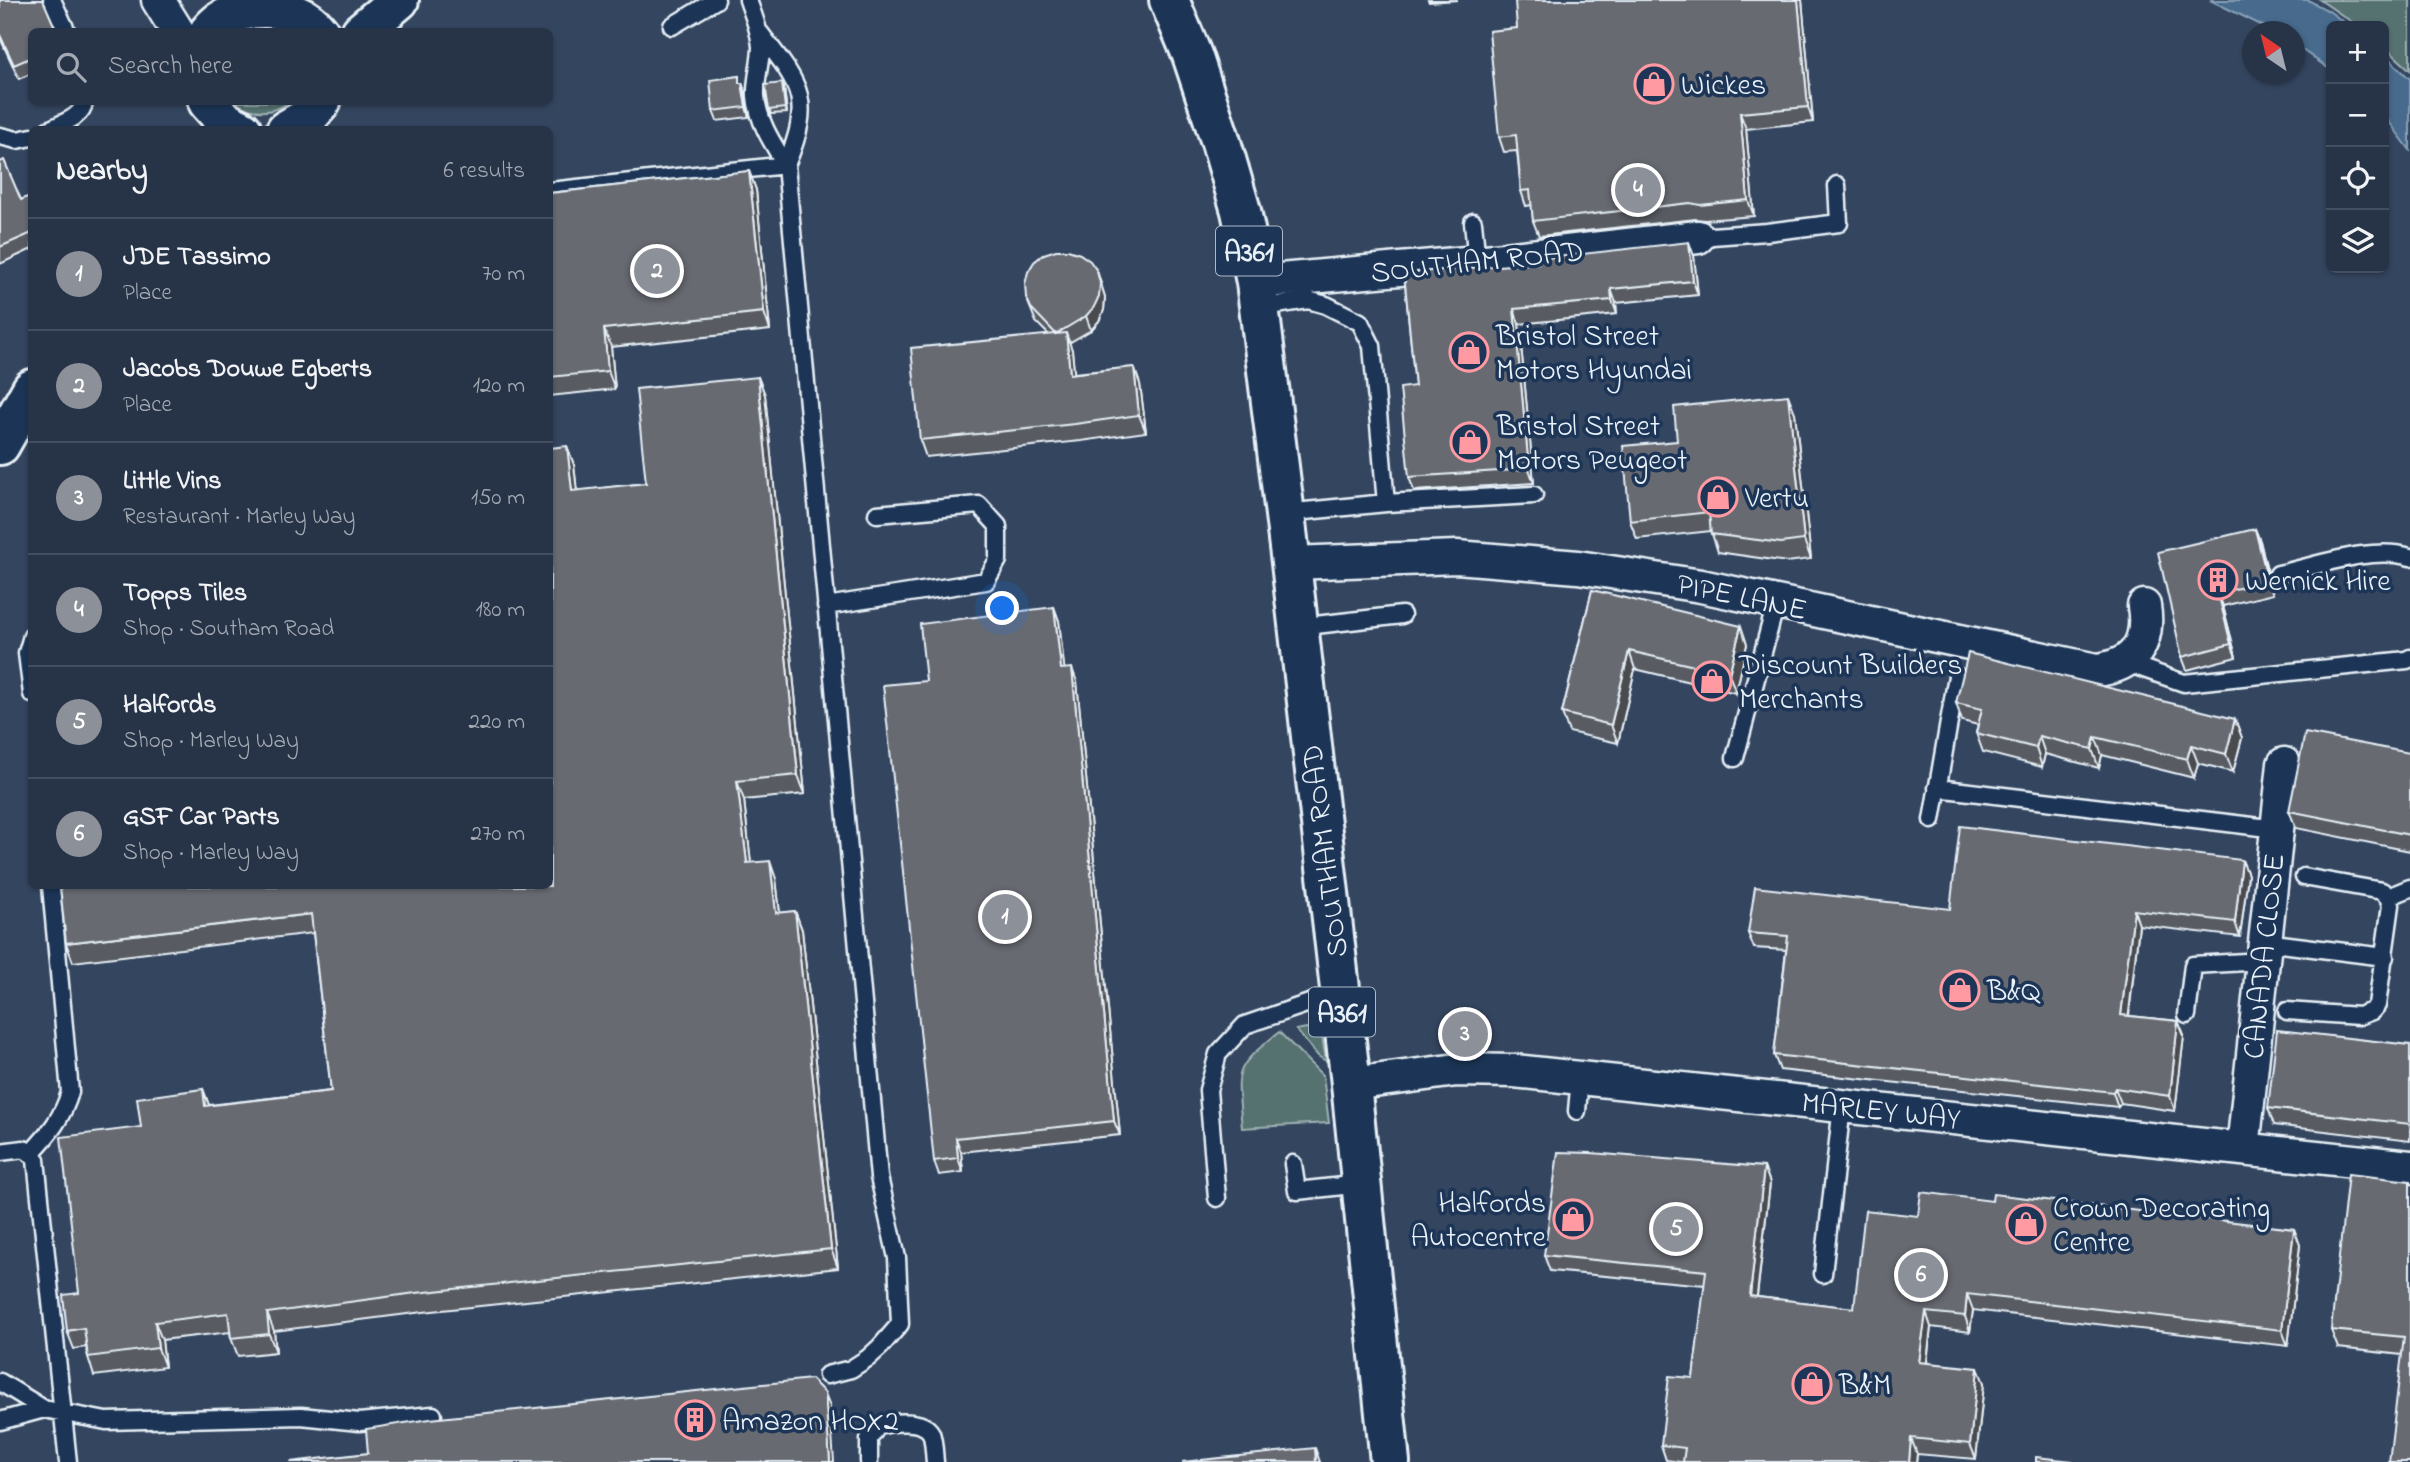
<!DOCTYPE html>
<meta charset="utf-8">
<style>
:root{--surface:#273447;--page:#2f3c4e;--text:#f1f3f6;--muted:#a4aab4;--line:#434f60;--accent:#8c9099}
body{margin:0;font-family:"Indie Flower",sans-serif;background:var(--page);color:var(--text)}
.controls{position:absolute;right:21px;top:21px;display:grid;overflow:hidden;border-radius:10px;box-shadow:0 2px 5px #0004}
.controls button{width:63px;height:63px;display:grid;place-items:center;padding:0;border:0;border-bottom:2px solid var(--line);background:var(--surface);color:var(--text);font:35px sans-serif}
.compass{position:absolute;left:2242px;top:21px;width:63px;height:63px;border-radius:50%;background:var(--surface);box-shadow:0 2px 5px #0004;rotate:325deg}
.you{position:absolute;left:1003px;top:609px;width:24px;height:24px;margin:-18px;border:5px solid #fff;border-radius:50%;background:#1a73e8;box-shadow:0 0 0 10px #1a73e833}
.badge{display:grid;place-items:center;width:46px;height:46px;border-radius:50%;background:var(--accent);color:#fff;font-size:23px;font-weight:700}
.pin{position:absolute;translate:-50% -50%;border:4px solid #fff;box-shadow:0 2px 7px #0006}
.list{margin:0;padding:0;list-style:none}
h2{display:flex;justify-content:space-between;align-items:center;height:91px;margin:0;padding:0 28px;font-size:30px}
h2 small{font-size:23px;font-weight:400;color:var(--muted)}
.list li{display:grid;grid-template-columns:46px 1fr auto;gap:21px;align-items:center;box-sizing:border-box;height:112px;padding:0 28px;border-top:2px solid var(--line)}
.list b{display:block;font-size:26px;white-space:nowrap}
.list p{margin:0;font-size:23px;white-space:nowrap;color:var(--muted)}
.list em{font-size:23px;font-style:normal;color:var(--muted)}
.icon{flex:none;width:38px;height:38px;fill:none;stroke:currentColor;stroke-width:2;stroke-linecap:round;stroke-linejoin:round}
.map{position:relative;flex:none;width:2410px;height:1462px;overflow:hidden}
.search{position:absolute;background:var(--surface);box-shadow:0 2px 5px #0004;left:28px;top:28px;width:525px;height:77px;display:flex;align-items:center;gap:18px;box-sizing:border-box;padding:0 24px;border-radius:10px;color:var(--muted);font-size:26px}
.panel{position:absolute;background:var(--surface);box-shadow:0 2px 5px #0004;left:28px;top:126px;width:525px;height:763px;border-radius:10px}
.map>svg:first-child{display:block}
.green{fill:#56726f;stroke:#9fb2b4;stroke-width:2}
.water{fill:#466b8d;stroke:#87a1b8;stroke-width:2}
.lines{fill:none;stroke-linecap:round;stroke-linejoin:round}
.service-casing{stroke:#e8f1f8;stroke-width:21}
.minor-casing{stroke:#e8f1f8;stroke-width:37}
.primary-casing{stroke:#e8f1f8;stroke-width:44}
.service{stroke:#1d3557;stroke-width:16}
.minor{stroke:#1d3557;stroke-width:32}
.primary{stroke:#1d3557;stroke-width:38}
.wall{fill:#595c62;stroke:#e8f1f8;stroke-width:2}
.shaded-wall{fill:#494b50;stroke:#e8f1f8;stroke-width:2}
.building{fill:#686b72;stroke:#e8f1f8;stroke-width:2}
.labels{text-anchor:middle;stroke-width:7;stroke-linejoin:round;paint-order:stroke}
.shield{fill:#1d3557;stroke:#abb9c8;stroke-width:2}
.shield-label{font-size:28px;font-weight:bold;fill:#e8f1f8}
.poi-label{font-size:30px;fill:#e8f1f8;stroke:#1d3557;text-anchor:start}
.street-label{font-size:30px;fill:#e8f1f8;stroke:#1d3557}
</style>
<div class="map">
<svg width="2410" height="1462" viewBox="0 0 2410 1462">
<rect width="100%" height="100%" fill="#34455f"/>
<filter id="ink" filterUnits="userSpaceOnUse"><feTurbulence type="fractalNoise" baseFrequency=".0143" numOctaves="2"/><feDisplacementMap in="SourceGraphic" scale="14" xChannelSelector="R" yChannelSelector="G"/><feConvolveMatrix kernelMatrix="1 2 1 2 8 2 1 2 1" color-interpolation-filters="sRGB"/></filter>
<g filter="url(#ink)">
<!-- green -->
<path class="green" d="M2320,0H2410V70L2384,46V26H2358Z
M234,102H289C271,115 253,114 234,102Z
M1318,1026L1321,1030L1326,1061L1318,1056L1296,1030Z
M1279,1032L1323,1076L1329,1123L1242,1128C1237,1068 1231,1071 1279,1032Z"/>
<!-- water -->
<path class="water" d="M2210,0H2308L2329,11L2349,26H2331V70L2295,45L2294,32L2273,31Z
M2384,54L2410,79V150L2384,115Z"/>
<g class="lines">
<!-- service casing -->
<g class="service-casing">
<path id="service" d="M52,0L67,32
M748,0C753,15 760,31 761,47C761,63 755,80 756,96C758,122 773,144 786,165L879,1177L897,1258L900,1324L880,1347L868,1358L851,1369L827,1375
M672,26L716,0
M760,33C800,85 814,99 786,165
M48,130C62,123 82,118 84,102
M0,136L17,140L32,137
M550,191L786,165
M1473,222L1477,262
M1698,237L1767,232L1839,223L1837,185
M1258,308L1308,300L1326,305L1360,322L1372,346L1386,503
M1285,513L1386,503L1534,495
M2278,574C2316,566 2373,545 2410,557
M826,606L986,581L998,560V526L979,505L877,514
M1298,627L1402,615
M32,636L27,653L32,694
M2124,662L2184,683L2407,660L2410,658
M1735,758L1776,603
M1937,788L2277,829
M1932,820L1957,676
M2388,897L2410,888
M2265,942L2385,957
M2287,1011L2359,1016L2372,1011L2377,1005L2391,905L2388,897L2382,891L2304,877
M2187,1015L2193,965L2263,961
M1577,1111L1580,1078
M0,1152L24,1149L34,1156L36,1160L68,1462
M31,1153C49,1134 63,1117 70,1092L51,886
M1293,1164L1297,1191L1361,1184
M1217,1198L1208,1090L1218,1054L1245,1025L1321,999L1340,995
M1823,1274L1842,1106
M0,1382L44,1409L106,1421L301,1416L359,1422L433,1415
M0,1421L44,1409
M869,1462V1439L877,1427C889,1422 923,1418 931,1433C934,1441 934,1453 935,1462"/>
</g>
<!-- minor casing -->
<g class="minor-casing">
<path id="minor" d="M158,0L178,32
M1256,282L1477,262L1698,237
M1291,563L1457,557L1578,567L1701,586L2096,670C2134,666 2150,644 2144,606
M1351,1084L1457,1070L1514,1071L2410,1167
M2243,1149L2284,764"/>
</g>
<!-- primary casing -->
<g class="primary-casing">
<path id="primary" d="M1169,0L1192,55L1221,142L1241,211L1256,282L1291,563L1351,1084L1390,1462
M209,32C233,0 295,0 319,32
M361,32L399,0
M208,102L226,122L242,130
M286,130L307,118L321,102
M0,445L32,389"/>
</g>
<!-- service -->
<use href="#service" class="service"/>
<!-- minor -->
<use href="#minor" class="minor"/>
<!-- primary -->
<use href="#primary" class="primary"/>
</g>
<!-- wall -->
<path class="wall" d="M0,0L32,32V73L19,79L0,38Z
M1428,0H1458L1429,2Z
M1527,0H1802L1813,122L1746,129L1754,216L1705,220L1696,219L1539,236L1533,221L1532,205L1526,206L1521,191L1517,151L1504,152L1499,137L1517,28Z
M741,83H742L745,92L749,117L717,121L713,111Z
M782,83L784,88L787,113L771,114L769,110Z
M0,162L21,200L32,195V249L0,264Z
M749,171L756,190L770,330L611,347L615,389L550,396V193Z
M1694,256L1698,295L1616,303L1617,314L1519,324L1534,483L1414,491L1409,477L1415,386L1404,273Z
M1097,271L1105,297L1104,310L1099,321L1091,330L1069,343L1072,350L1074,373L1134,367L1140,384L1146,432L1081,441L926,457L920,440L1048,334L1036,322L1026,297Z
M758,377L765,395L805,794L744,800L751,863L776,879L780,913L795,911L802,930L838,1268L423,1312L274,1331L276,1352L238,1356L231,1338L230,1332L162,1340L165,1367L94,1376L88,1357L86,1347L74,1349L67,1331L79,1293L141,1127L203,1089L209,1105L331,1091L313,933L73,962L66,943L550,886L567,446L574,465L577,491L646,483Z
M1795,413L1811,559L1787,562L1718,552L1711,531L1637,539L1630,521L1677,441Z
M2255,529L2260,541L2273,594L2223,606L2236,657L2187,670L2182,657Z
M1592,590L1747,644L1736,693L1635,669L1618,743L1569,732L1562,713Z
M1054,607L1059,621L1064,668L1077,682L1120,1135L961,1152L963,1172L939,1175L934,1161L926,681Z
M1956,703L2235,719L2242,738L2233,772L2198,763L2194,778L2102,755L2099,768L2045,754L2042,767L1983,752L1976,733L1978,725L1962,721Z
M2410,753V851L2296,828L2289,811Z
M2242,860L2248,875L2240,937L2139,925L2129,1016L2178,1021L2184,1036L2175,1111L2121,1103L2118,1107L1780,1070L1774,1055L1786,950L1754,948L1748,933L1950,909Z
M2410,1045V1141L2274,1125L2268,1108Z
M1764,1167L1770,1183L1757,1297L1854,1308L1918,1216L1992,1201L2294,1229L2300,1245L2288,1346L1973,1310L1970,1332L1931,1327L1927,1363L1984,1383L1976,1459L1917,1454L1916,1462H1680L1666,1460L1661,1445L1693,1378L1705,1285L1550,1271L1544,1255Z
M2410,1181V1462L2402,1355L2338,1348L2331,1330Z"/>
<!-- shaded-wall -->
<path class="shaded-wall" d="M1798,0H1802L1813,122L1808,107Z
M742,83L745,92L749,117L746,107Z
M782,83L784,88L787,113L785,108Z
M1740,113L1746,129L1754,216L1748,200Z
M749,171L756,190L770,330L764,312Z
M1689,242L1694,256L1698,295L1693,281Z
M1097,271L1105,297L1104,310L1099,321L1091,330L1086,316Z
M1611,289L1616,303L1617,314L1612,300Z
M1514,309L1519,324L1534,483L1529,469Z
M604,329L611,347L615,389L608,371Z
M1066,333L1072,350L1076,391L1070,374Z
M1134,367L1140,384L1146,432L1139,415Z
M758,377L765,395L805,794L798,775Z
M1788,395L1795,413L1811,559L1804,540Z
M567,446L574,465L579,510L572,491Z
M2255,529L2260,541L2273,594L2268,581Z
M2218,593L2223,606L2236,657L2231,644Z
M1054,607L1059,621L1066,683L1061,669Z
M1741,626L1747,644L1736,693L1729,674Z
M1629,651L1635,669L1618,743L1611,725Z
M1072,668L1077,682L1120,1135L1114,1121Z
M2235,719L2242,738L2233,772L2226,754Z
M2039,736L2045,754L2042,767L2036,748Z
M2095,737L2102,755L2099,768L2092,749Z
M2191,745L2198,763L2194,778L2187,759Z
M737,781L744,800L753,882L747,863Z
M2242,860L2248,875L2240,937L2235,922Z
M770,861L776,879L782,932L776,913Z
M2134,910L2139,925L2127,1030L2121,1015Z
M795,911L802,930L838,1268L831,1249Z
M2178,1021L2184,1036L2175,1111L2170,1096Z
M2115,1088L2121,1103L2118,1107L2113,1092Z
M203,1089L210,1108L205,1106Z
M956,1138L961,1152L963,1172L958,1158Z
M1764,1167L1770,1183L1755,1312L1750,1296Z
M2294,1229L2300,1245L2288,1346L2282,1330Z
M1967,1294L1973,1310L1970,1332L1965,1316Z
M1926,1312L1931,1327L1925,1377L1919,1362Z
M267,1313L274,1331L276,1352L269,1334Z
M155,1322L162,1340L165,1367L158,1348Z
M1978,1368L1984,1383L1976,1459L1970,1444Z
M825,1393L830,1407L834,1462H830Z
M1911,1438L1917,1454L1916,1462H1909Z
M1315,1448L1320,1462H1316Z"/>
<!-- building -->
<path class="building" d="M0,0H43L57,32H32V57L14,65L0,35Z
M1527,0H1798L1808,107L1740,113L1748,200L1700,205L1690,203L1533,221L1530,190L1521,191L1516,135L1499,137L1489,31L1517,28L1515,1Z
M739,76V83H742L746,107L713,111L710,80Z
M782,83L785,108L769,110L765,85Z
M4,160L21,200L32,195V233L0,247V162Z
M749,171L764,312L604,329L608,371L550,377V193Z
M1689,242L1693,281L1611,289L1612,300L1514,309L1529,469L1409,477L1400,388L1415,386L1404,273L1538,263L1537,259Z
M1056,250H1068L1080,254L1090,261L1097,271L1100,283L1099,296L1094,307L1086,316L1056,334L1031,308L1026,297L1025,284L1028,272L1034,262L1044,254Z
M1066,333L1070,374L1134,367L1139,415L1075,424L920,440L911,348Z
M758,377L798,775L737,781L747,863L770,861L776,913L795,911L831,1249L416,1293L267,1313L269,1334L231,1338L228,1313L155,1322L158,1348L88,1357L84,1328L67,1331L63,1295L79,1293L61,1137L141,1127L137,1098L203,1089L205,1106L331,1091L311,914L66,943L60,886H550V448L567,446L572,491L646,483L636,389Z
M1788,395L1804,540L1781,543L1711,534L1709,512L1630,521L1623,446L1677,441L1674,407Z
M2255,529L2268,581L2218,593L2231,644L2182,657L2158,552Z
M1592,590L1741,626L1729,674L1629,651L1611,725L1562,713Z
M1054,607L1061,669L1072,668L1114,1121L956,1138L958,1158L934,1161L883,685L926,681L920,624Z
M1968,653L2235,719L2226,754L2191,745L2187,759L2095,737L2092,749L2039,736L2036,748L1976,733L1982,709L1956,703Z
M2305,733L2410,753V835L2289,811Z
M1960,826L2242,860L2235,922L2134,910L2121,1015L2178,1021L2170,1096L2115,1088L2113,1092L1774,1055L1788,936L1748,933L1755,887L1950,909Z
M2277,1030L2410,1045V1124L2268,1108Z
M1558,1152L1591,1153L1764,1167L1750,1296L1854,1308L1865,1210L1918,1216L1921,1192L1992,1201L1993,1194L2294,1229L2282,1330L1967,1294L1965,1316L1926,1312L1919,1362L1978,1368L1970,1444L1911,1438L1909,1462H1683L1685,1448L1661,1445L1669,1376L1693,1378L1706,1271L1544,1255Z
M2348,1174L2410,1181V1462H2389L2404,1337L2331,1330Z
M811,1379L825,1393L830,1462H290L368,1453L366,1429L430,1419Z
M1315,1448L1316,1462H1182Z
M2036,1457L2072,1461V1462H2036Z"/>
</g>
<!-- icons -->
<defs>
<g id="shop-ring" transform="scale(2.0125)"><circle r="9.5" fill="#1d3557" stroke="#ff9aa2" stroke-width="1.5"/><path d="M-5-2.5h2.3a2.7 3.5 0 0 1 5.4 0H5L5.5 6h-11ZM-1.5-2.5h3a1.5 2.3 0 0 0-3 0Z" fill="#ff9aa2"/></g>
<g id="building-ring" transform="scale(2.0125)"><circle r="9.5" fill="#1d3557" stroke="#ff9aa2" stroke-width="1.5"/><path d="M-4-6H4V6H1V3H-1V6H-4ZM-2.5-4.3h1.7v1.8h-1.7ZM.8-4.3h1.7v1.8H.8ZM-2.5-1h1.7V.8h-1.7ZM.8-1h1.7V.8H.8Z" fill="#ff9aa2"/></g>
</defs>
<g fill-rule="evenodd">
<use href="#shop-ring" x="1654" y="84"/>
<use href="#shop-ring" x="1469" y="352"/>
<use href="#shop-ring" x="1470" y="442"/>
<use href="#shop-ring" x="1718" y="497"/>
<use href="#building-ring" x="2218" y="580"/>
<use href="#shop-ring" x="1712" y="681"/>
<use href="#shop-ring" x="1960" y="990"/>
<use href="#shop-ring" x="1573" y="1219"/>
<use href="#shop-ring" x="2026" y="1224"/>
<use href="#shop-ring" x="1812" y="1384"/>
<use href="#building-ring" x="695" y="1420"/>
</g>
<g class="labels">
<!-- shield labels -->
<g class="shield">
<rect x="1216" y="226.5" width="66" height="49" rx="5"/>
<rect x="1309" y="987.5" width="66" height="49" rx="5"/>
</g>
<g class="shield-label">
<text x="1249" y="261">A361</text>
<text x="1342" y="1022">A361</text>
</g>
<!-- poi labels -->
<g class="poi-label">
<text x="1681" y="94">Wickes</text>
<text x="1496" y="345">Bristol Street<tspan x="1496" dy="34">Motors Hyundai</tspan></text>
<text x="1497" y="435">Bristol Street<tspan x="1497" dy="34">Motors Peugeot</tspan></text>
<text x="1745" y="507">Vertu</text>
<text x="2245" y="590">Wernick Hire</text>
<text x="1739" y="674">Discount Builders<tspan x="1739" dy="34">Merchants</tspan></text>
<text x="1987" y="1000">B&amp;Q</text>
<text x="1546" y="1212" text-anchor="end">Halfords<tspan x="1546" dy="34">Autocentre</tspan></text>
<text x="2053" y="1217">Crown Decorating<tspan x="2053" dy="34">Centre</tspan></text>
<text x="1839" y="1394">B&amp;M</text>
<text x="722" y="1430">Amazon HOX2</text>
</g>
<!-- street labels -->
<g class="street-label">
<text transform="translate(1477 261) rotate(-6)" y="10">SOUTHAM ROAD</text>
<text transform="translate(1742 596) rotate(12)" y="10">PIPE LANE</text>
<text transform="translate(1324 851) rotate(-97)" y="10">SOUTHAM ROAD</text>
<text transform="translate(2263 956) rotate(-84)" y="10">CANADA CLOSE</text>
<text transform="translate(1881 1110) rotate(6)" y="10">MARLEY WAY</text>
</g>
</g>
</svg>
<div class="controls">
<button>+</button>
<button>−</button>
<button><svg class="icon" aria-label="locate" viewBox="0 0 24 24"><circle cx="12" cy="12" r="6"/><path d="M12 2v4M12 18v4M2 12h4M18 12h4"/></svg></button>
<button><svg class="icon" aria-label="layers" viewBox="0 0 24 24"><path d="M12 4l9 5-9 5-9-5zM3 14l9 5 9-5"/></svg></button>
</div>
<svg class="compass" viewBox="-18 -18 36 36"><path d="M0-13l5 13h-10z" fill="#e53935"/><path d="M0 13l5-13h-10z" fill="#a4aab4"/></svg>
<div class="you"></div>
<div class="pin badge" style="left:1005px;top:917px">1</div>
<div class="pin badge" style="left:657px;top:271px">2</div>
<div class="pin badge" style="left:1465px;top:1034px">3</div>
<div class="pin badge" style="left:1638px;top:190px">4</div>
<div class="pin badge" style="left:1676px;top:1229px">5</div>
<div class="pin badge" style="left:1921px;top:1275px">6</div>
<div class="search"><svg class="icon" aria-label="search" viewBox="0 0 24 24"><circle cx="10" cy="10" r="6"/><path d="M15 15l6 6"/></svg>Search here</div>
<section class="panel">
<h2>Nearby<small>6 results</small></h2>
<ul class="list">
<li><span class="badge">1</span><div><b>JDE Tassimo</b><p>Place</p></div><em>70 m</em></li>
<li><span class="badge">2</span><div><b>Jacobs Douwe Egberts</b><p>Place</p></div><em>120 m</em></li>
<li><span class="badge">3</span><div><b>Little Vins</b><p>Restaurant · Marley Way</p></div><em>150 m</em></li>
<li><span class="badge">4</span><div><b>Topps Tiles</b><p>Shop · Southam Road</p></div><em>180 m</em></li>
<li><span class="badge">5</span><div><b>Halfords</b><p>Shop · Marley Way</p></div><em>220 m</em></li>
<li><span class="badge">6</span><div><b>GSF Car Parts</b><p>Shop · Marley Way</p></div><em>270 m</em></li>
</ul>
</section>
</div>
